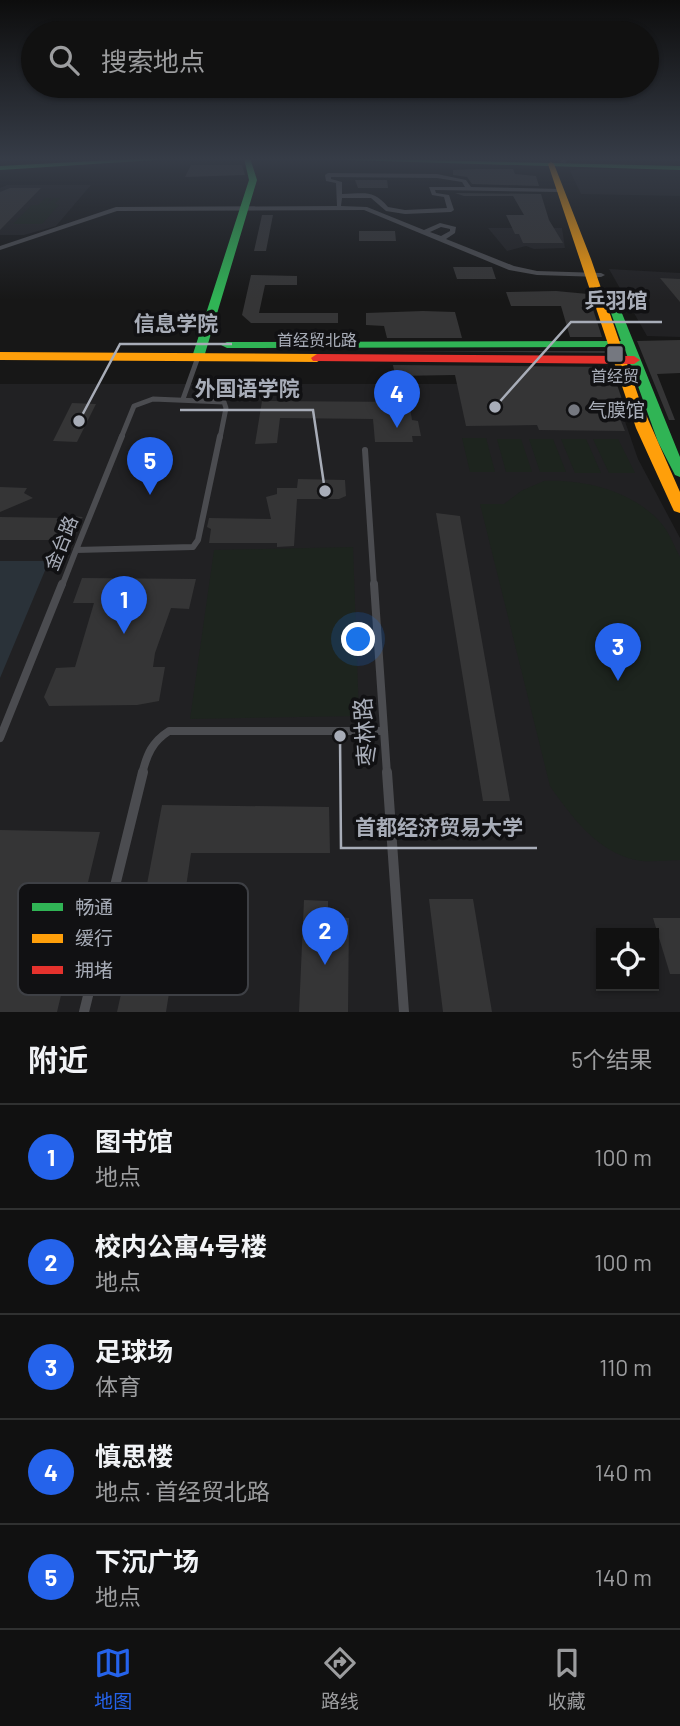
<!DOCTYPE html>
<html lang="zh">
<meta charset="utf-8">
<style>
:root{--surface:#111;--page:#1e1f1f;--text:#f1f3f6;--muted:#9c9d9f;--line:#303131;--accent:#2563eb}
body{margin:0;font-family:Barlow,"Noto Sans SC",sans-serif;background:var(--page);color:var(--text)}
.controls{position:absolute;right:21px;bottom:21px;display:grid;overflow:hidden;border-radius:0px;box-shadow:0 2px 5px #0004}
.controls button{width:63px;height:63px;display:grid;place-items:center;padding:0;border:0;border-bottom:2px solid var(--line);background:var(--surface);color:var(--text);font:35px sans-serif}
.you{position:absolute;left:359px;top:640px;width:24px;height:24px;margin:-18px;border:5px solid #fff;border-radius:50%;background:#1a73e8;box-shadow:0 0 0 10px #1a73e833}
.badge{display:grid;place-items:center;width:46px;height:46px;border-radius:50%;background:var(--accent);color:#fff;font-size:23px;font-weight:700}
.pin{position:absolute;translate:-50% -58px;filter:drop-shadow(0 2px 4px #0008)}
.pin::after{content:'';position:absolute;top:37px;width:24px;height:21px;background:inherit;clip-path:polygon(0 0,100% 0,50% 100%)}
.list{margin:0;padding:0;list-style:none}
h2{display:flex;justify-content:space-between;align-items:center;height:91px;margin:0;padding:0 28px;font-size:30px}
h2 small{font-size:23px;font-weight:400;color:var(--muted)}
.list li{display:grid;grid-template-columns:46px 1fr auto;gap:21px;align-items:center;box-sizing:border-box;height:105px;padding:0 28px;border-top:2px solid var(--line)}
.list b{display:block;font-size:26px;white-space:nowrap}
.list p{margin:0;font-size:23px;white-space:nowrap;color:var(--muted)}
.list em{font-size:23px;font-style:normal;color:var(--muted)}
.icon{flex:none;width:38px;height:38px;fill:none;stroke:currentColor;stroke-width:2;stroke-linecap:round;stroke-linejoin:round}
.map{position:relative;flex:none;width:680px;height:1012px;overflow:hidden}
.search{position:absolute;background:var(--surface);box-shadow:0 2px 5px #0004;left:21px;right:21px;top:21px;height:77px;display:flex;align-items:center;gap:18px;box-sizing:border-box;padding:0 24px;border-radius:38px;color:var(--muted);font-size:26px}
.sheet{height:616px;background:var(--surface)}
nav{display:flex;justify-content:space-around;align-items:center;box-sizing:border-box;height:98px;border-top:2px solid var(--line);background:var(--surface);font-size:19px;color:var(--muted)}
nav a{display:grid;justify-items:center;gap:4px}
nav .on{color:var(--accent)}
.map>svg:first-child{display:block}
.built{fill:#212123;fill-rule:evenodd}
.green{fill:#1d241e}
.water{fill:#2a3239}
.building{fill:#353536}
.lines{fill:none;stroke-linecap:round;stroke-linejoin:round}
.lane-far3{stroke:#4b4c50;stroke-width:5}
.lane-far2{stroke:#4b4c50;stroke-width:6}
.lane-far1{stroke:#4b4c50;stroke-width:8}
.lane{stroke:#4b4c50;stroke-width:10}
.street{fill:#4b4c50;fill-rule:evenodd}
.fast{fill:#30b455;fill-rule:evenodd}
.slow{fill:#ff9f0a;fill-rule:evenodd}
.jam{fill:#e5322d;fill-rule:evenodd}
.poi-dot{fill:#757880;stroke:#111113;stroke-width:2.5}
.labels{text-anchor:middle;stroke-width:7;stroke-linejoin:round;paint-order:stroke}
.far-street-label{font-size:16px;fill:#a8adb8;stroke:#111113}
.far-poi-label{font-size:16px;fill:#a8adb8;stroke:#111113}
.poi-label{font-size:19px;fill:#a8adb8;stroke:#111113;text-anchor:start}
.street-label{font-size:19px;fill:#a8adb8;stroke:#111113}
.near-street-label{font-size:23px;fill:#a8adb8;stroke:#111113}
.key{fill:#111113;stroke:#3e4045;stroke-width:2}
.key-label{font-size:19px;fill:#a8adb8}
.leader{fill:none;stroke:#a8adb8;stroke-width:2.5}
.callout-dot{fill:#a8adb8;stroke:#111113;stroke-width:2.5}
.callout-label{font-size:21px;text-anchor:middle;font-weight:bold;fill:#a8adb8;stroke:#111113;stroke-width:7;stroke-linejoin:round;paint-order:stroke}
</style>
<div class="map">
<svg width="680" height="1012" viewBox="0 0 680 1012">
<rect width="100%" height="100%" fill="#171717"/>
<!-- built -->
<path class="built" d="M579,169L680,170V196L581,194L570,171Z
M7,185H91L56,226L24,235H0V188Z
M488,228H562L565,248L534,249L526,246L507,251Z
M609,269L680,273V337L647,336Z
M0,384H612L638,459L680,538V1012H0ZM601,933H654V986H601Z"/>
<!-- green -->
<path class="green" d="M45,198H51L46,205L54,198H60L55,204L59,205L42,224H13L32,205H38Z
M462,438H486L495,472H470Z
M497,439H521L532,472H506Z
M529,439H553L566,472H540Z
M561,439H586L601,473H575Z
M593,439H618L635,473H609Z
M544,481C584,479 633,491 661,523C669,532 674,546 680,557V860C666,860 649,863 636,860C597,852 571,816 550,786L480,504H504L521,491Z
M353,547L359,716L190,719L214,550Z"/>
<!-- water -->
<path class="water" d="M0,561H49L0,678Z"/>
<!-- building -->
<path class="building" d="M191,165H242L245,175L185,177Z
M477,169H513L515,174L536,176L539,186L472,184L467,177L453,175V170Z
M355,180H387L388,188H358Z
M10,188H41L0,230V192Z
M455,193L541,194L549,220L563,243H523L519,234H515L506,215H524L513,196H464Z
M262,215H273L266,251H254Z
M359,231H395L396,241H359Z
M453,267H492L496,279H457Z
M251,275L297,276V285H265L259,313H338V323H251L242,315Z
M660,278L680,279V302Z
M556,291L588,294L602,337H570L561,306H511L506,292Z
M423,311L455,312L462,338H387L384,326L366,325V313Z
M680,340V373L657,374L675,420H669L637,341Z
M606,351L607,353L390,351Z
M393,365L611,367L628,417L619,416L625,431L539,430L537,425L466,426L455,375L395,376Z
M262,401L409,402L412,420L418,421L421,436H412L413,442H375L373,419L280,418L277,443L255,444Z
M72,403L96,404L77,442L53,441Z
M298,479L345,480L346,496L339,499H297L294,546L277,547V543H209L211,529L207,527L209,518L271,519L266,497L277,494V488H297Z
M0,487L27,488L24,493L33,498L0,512Z
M436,513L460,516L510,801H483Z
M71,516L83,517L73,526L68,527L62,540H0V517L64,518Z
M82,578L196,579L189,609L171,608L155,653L153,667H165L159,701L137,705L49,706L44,697L56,668L75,667L94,603H73Z
M162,805L329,807L330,853H191L178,942H136Z
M0,830L100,832L57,1012H0Z
M429,899H473L492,1012H443Z
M304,900L328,901V916L349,918L348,1012H299Z
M653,918H680V974H670Z
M174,962L166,1012H117L125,976L145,974L147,963Z"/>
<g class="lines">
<!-- lane-far3 -->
<path class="lane-far3" d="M183,399L198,357
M121,438L134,406L153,399L224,402L226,408L220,438"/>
<!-- lane-far2 -->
<path class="lane-far2" d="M365,450L374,586
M76,550L122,436
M76,550L193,547L198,540L220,436
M62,586L76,550"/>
<!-- lane-far1 -->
<path class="lane-far1" d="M374,584L387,774
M0,738L62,584
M142,774C147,754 152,742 169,731H384"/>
<!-- lane -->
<path class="lane" d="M387,772L404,1012
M84,1012L143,772"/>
<!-- street -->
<path class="street" d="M562,158H568L565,163L560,162Z
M328,173L437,174L466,180L471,187L563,189L561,192L435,190L436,193L449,195L454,210L451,212L405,214L386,211L371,198H342L341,206L367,207L424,230L440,223L456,227L455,233L446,239L514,266L537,271L601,273L605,275L601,277L537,275L509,270L364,210L117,211L0,250V246L116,207L337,206L336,183L326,181L325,175ZM331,177L437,178L462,182L465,187H429L432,195L444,197L447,208L405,210L388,207C373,189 364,194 342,194V182L331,179ZM441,227L450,229V231L441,236L430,232Z"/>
<!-- fast -->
<path class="fast" d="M149,158H187L0,170V166Z
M244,158H250L257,180L204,357L198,361L192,357L249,180Z
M345,158L680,166V170L348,160Z
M610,293L615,296L680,457V477L675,475L658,442L624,347L227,348L221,345L227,342L621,341L605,296Z"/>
<!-- slow -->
<path class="slow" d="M551,162L554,164L591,259L640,401L680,492V513L674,511L672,507L636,428L548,164Z
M0,352L317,354L323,358L317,362L0,360Z"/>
<!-- jam -->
<path class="jam" d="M317,354L634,356L640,360L634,364L313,361L311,358Z"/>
</g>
<!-- sky -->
<linearGradient id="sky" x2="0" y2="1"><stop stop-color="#0d0d0d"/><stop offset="0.53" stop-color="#363c47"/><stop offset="1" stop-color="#363c47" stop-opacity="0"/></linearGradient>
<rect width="680" height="300" fill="url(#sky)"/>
<!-- markers -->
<g class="poi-dot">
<rect x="606" y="345" width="18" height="18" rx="3.5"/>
<circle cx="574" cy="410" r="7"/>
</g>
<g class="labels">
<!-- far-street labels -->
<g class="far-street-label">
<text x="317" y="346">首经贸北路</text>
</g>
<!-- far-poi labels -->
<g class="far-poi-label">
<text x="615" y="382">首经贸</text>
</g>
<!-- poi labels -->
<g class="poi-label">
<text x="588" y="417">气膜馆</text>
</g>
<!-- street labels -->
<g class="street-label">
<text transform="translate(61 543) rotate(-68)" y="7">金台路</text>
</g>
<!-- near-street labels -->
<g class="near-street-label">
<text transform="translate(365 732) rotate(-94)" y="8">枣林路</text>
</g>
</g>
<!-- legend -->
<rect x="18" y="883" width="230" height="112" rx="10" class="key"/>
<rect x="32" y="903" width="31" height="8" fill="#30b455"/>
<rect x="32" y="934" width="31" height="9" fill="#ff9f0a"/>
<rect x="32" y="966" width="31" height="8" fill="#e5322d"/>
<g class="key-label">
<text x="75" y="914">畅通</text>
<text x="75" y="945">缓行</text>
<text x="75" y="977">拥堵</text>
</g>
<!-- callouts -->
<path class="leader" d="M495 407L571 322H662M79 421L120 344H232M325 491L313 410H180M340 736L341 848H537"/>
<g class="callout-dot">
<circle cx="495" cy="407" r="7"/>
<circle cx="79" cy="421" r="7"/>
<circle cx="325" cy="491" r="7"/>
<circle cx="340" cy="736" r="7"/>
</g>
<g class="callout-label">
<text x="616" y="308">乒羽馆</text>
<text x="176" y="331">信息学院</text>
<text x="247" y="396">外国语学院</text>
<text x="439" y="835">首都经济贸易大学</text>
</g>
</svg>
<div class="controls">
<button><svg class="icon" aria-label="locate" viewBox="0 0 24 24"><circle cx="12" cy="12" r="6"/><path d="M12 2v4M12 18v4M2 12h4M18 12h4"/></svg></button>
</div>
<div class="you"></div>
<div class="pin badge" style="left:124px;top:634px">1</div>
<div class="pin badge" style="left:325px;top:965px">2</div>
<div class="pin badge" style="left:618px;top:681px">3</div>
<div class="pin badge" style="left:397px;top:428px">4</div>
<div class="pin badge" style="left:150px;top:495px">5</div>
<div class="search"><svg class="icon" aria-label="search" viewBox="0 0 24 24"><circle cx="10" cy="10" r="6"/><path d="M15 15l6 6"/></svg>搜索地点</div>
</div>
<section class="sheet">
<h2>附近<small>5个结果</small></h2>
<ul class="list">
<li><span class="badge">1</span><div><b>图书馆</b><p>地点</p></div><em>100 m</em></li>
<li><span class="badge">2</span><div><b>校内公寓4号楼</b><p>地点</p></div><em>100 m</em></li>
<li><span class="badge">3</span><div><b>足球场</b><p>体育</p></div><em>110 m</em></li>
<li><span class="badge">4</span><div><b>慎思楼</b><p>地点 · 首经贸北路</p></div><em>140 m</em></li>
<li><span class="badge">5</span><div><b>下沉广场</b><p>地点</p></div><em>140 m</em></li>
</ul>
</section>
<nav>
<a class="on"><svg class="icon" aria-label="map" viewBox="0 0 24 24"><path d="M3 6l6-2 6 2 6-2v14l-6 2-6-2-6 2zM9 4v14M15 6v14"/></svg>地图</a>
<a><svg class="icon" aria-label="directions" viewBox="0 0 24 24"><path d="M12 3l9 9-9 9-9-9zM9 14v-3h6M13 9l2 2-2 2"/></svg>路线</a>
<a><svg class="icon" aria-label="saved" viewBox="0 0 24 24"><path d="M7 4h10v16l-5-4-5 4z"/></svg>收藏</a>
</nav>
